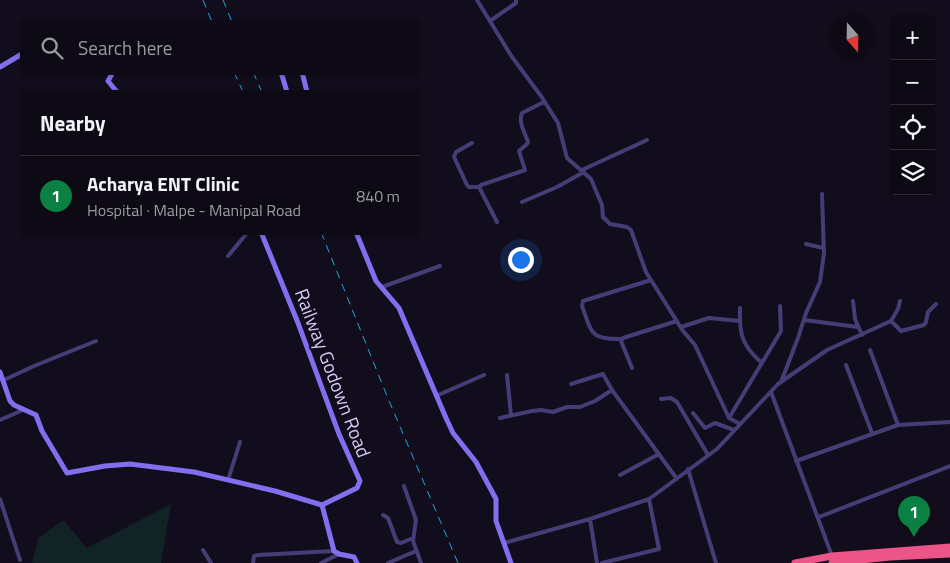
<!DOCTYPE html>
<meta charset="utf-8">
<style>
:root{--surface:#0e0a15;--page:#1c1822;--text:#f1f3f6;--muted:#9b9aa0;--line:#2e2b34;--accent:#0b8043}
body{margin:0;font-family:"Titillium Web",sans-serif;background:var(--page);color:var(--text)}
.controls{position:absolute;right:15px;top:15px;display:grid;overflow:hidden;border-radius:5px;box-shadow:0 1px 4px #0004}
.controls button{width:45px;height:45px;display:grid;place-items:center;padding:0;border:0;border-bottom:1px solid var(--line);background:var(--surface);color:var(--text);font:25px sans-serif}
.compass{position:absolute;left:830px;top:15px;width:45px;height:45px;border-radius:50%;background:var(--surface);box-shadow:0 1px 4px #0004;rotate:160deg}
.you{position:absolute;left:520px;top:259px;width:18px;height:18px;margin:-12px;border:4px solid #fff;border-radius:50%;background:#1a73e8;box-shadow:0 0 0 8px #1a73e833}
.badge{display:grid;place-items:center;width:32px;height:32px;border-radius:50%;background:var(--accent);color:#fff;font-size:16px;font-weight:700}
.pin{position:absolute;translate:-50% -41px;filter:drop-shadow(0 1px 2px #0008)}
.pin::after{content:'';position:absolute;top:26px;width:18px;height:15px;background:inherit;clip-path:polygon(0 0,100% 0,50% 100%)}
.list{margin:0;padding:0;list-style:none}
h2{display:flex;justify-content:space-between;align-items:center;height:65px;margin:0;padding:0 20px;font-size:21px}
h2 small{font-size:16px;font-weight:400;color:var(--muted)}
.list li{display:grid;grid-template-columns:32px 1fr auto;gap:15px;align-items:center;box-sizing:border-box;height:80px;padding:0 20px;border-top:1px solid var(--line)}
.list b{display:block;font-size:19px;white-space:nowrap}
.list p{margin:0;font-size:16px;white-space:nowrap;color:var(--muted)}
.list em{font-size:16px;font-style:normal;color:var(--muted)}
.icon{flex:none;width:28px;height:28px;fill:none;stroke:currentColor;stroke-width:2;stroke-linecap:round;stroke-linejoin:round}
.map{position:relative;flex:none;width:950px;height:563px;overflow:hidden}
.search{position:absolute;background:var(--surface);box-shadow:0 1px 4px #0004;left:20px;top:20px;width:400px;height:55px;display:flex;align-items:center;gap:12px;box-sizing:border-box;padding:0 18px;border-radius:5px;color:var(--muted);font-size:19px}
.panel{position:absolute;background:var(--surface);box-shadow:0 1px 4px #0004;left:20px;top:90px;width:400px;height:145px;border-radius:5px}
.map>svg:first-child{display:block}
.green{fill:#112325}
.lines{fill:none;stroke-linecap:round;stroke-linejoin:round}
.street{stroke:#473d76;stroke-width:4}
.secondary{stroke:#846ef0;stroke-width:5}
.highway{stroke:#ed5487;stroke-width:7}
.rail{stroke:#17abdc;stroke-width:1;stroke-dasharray:8 6;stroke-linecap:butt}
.labels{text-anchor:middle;stroke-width:4.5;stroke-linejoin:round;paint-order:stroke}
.street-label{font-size:19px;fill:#d9cdfa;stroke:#120d1c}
</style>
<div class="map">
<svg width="950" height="563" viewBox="0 0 950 563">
<rect width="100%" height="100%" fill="#120d1c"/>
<!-- green -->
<path class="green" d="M171,504L161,563H32L38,539L63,520L87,548Z"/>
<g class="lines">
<!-- street -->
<path class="street" d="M477,0L512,57L541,96L558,123L567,158L591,179L602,205L603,217L610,224L627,227L631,230L646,272L683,331L695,345L729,418L740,424
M490,21L516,3V0
M472,143L456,152L454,157L467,185L469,187H479
M582,170L647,140
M522,202L557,187L584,172
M497,222L479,187L481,185L525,170L519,151L527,144L528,142C525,133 518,122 522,113L544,102
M806,244L823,248
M228,256L248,232
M382,287L440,266
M853,301L855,319L862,335
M740,308C739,334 742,346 762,363
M804,320L858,327
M891,321L901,331L924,325L926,322L928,312L936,304
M681,327L709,318L740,321
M622,339C590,340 592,333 582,306L583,301L651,280
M870,350L898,425
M846,365L872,433
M632,368L621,341L623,338L677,321
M507,375L511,415
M4,380L34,366L96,341
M781,382L798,338L806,313L820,282L824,253L822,194
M571,384L603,374L612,390L677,479
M771,392L832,556
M436,396L484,375
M661,399L671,398L677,402L708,455
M693,413L705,428L715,423L734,430
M500,418L532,411L541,410L553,412L567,407H580L595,401L612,390
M729,418L781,331L780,306
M0,420L23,410
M796,461L898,425L950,422
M688,469L716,563
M620,475L659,454
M228,480L240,442
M404,486L416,520L413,541L421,563
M0,499L20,560
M383,515L388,518L397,542L401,543L413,538
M819,517L950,466
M590,519L597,563
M504,543L590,519L649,499L717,449L778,384L827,350L891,321L898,309L900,301
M203,550L211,563
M253,563L254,556L258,555L334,551
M321,563L339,554
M388,563L416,551
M602,563L659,549L649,499"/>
<!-- secondary -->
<path class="secondary" d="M0,67L22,54
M113,72L108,81L117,92
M281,72L287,92
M302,72L307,92
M261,232L298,323L339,434L360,481L357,488L322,505
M356,232L376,281L399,308L446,418L453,433L476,462L496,499V521L511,563
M0,372L10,401L14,405L36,415L42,431L67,473L105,466L130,464L194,472L275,491L322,505
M322,505L334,551L339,554L354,557L357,563"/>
<!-- highway -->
<path class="highway" d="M795,563L832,556L950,547
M832,563L890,557L950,554"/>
<!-- rail -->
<path class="rail" d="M203,0L212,22
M223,0L232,22
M234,72L243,92
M253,72L262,92
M321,232L387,396L458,563"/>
</g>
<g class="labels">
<!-- street labels -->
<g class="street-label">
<text transform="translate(333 373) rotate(69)" y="7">Railway Godown Road</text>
</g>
</g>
</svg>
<div class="controls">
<button>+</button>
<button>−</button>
<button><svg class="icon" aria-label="locate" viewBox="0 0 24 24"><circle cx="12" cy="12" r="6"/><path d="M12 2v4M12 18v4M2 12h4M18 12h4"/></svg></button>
<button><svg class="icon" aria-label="layers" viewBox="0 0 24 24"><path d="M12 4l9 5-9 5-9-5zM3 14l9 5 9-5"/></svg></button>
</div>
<svg class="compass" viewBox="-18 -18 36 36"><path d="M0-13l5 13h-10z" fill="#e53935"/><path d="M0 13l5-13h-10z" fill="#9b9aa0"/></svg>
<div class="you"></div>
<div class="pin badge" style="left:914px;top:537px">1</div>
<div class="search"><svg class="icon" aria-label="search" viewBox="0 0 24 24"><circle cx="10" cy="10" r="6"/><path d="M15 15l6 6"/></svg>Search here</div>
<section class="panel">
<h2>Nearby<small></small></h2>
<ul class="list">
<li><span class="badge">1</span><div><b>Acharya ENT Clinic</b><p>Hospital · Malpe - Manipal Road</p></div><em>840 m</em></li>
</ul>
</section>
</div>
